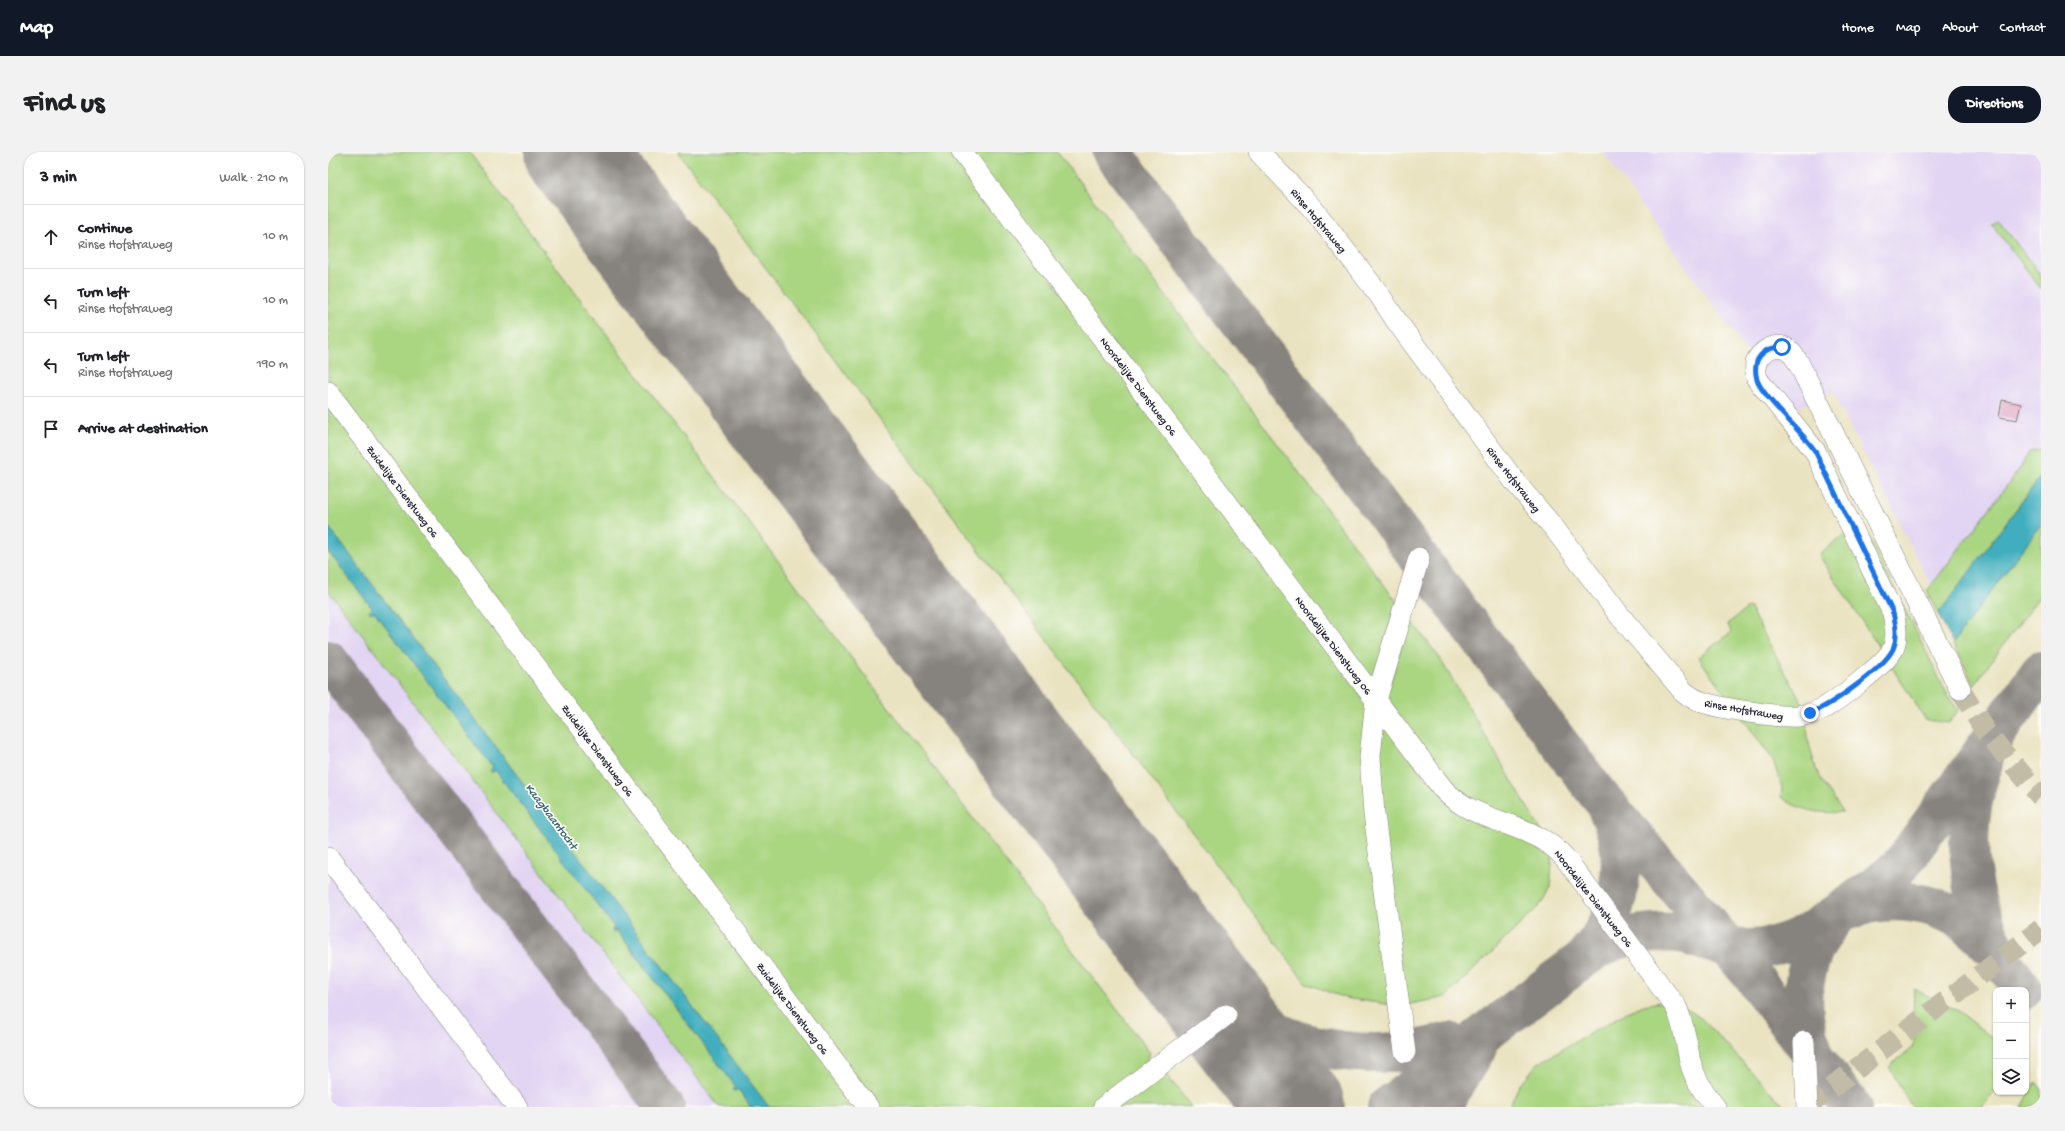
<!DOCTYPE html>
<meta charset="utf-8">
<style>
:root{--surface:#fff;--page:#f2f2f2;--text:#202124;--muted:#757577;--line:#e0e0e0;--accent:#111827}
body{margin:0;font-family:"Gochi Hand",sans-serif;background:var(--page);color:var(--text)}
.controls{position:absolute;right:12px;bottom:12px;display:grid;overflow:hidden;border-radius:8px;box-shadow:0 1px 3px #0004}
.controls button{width:36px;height:36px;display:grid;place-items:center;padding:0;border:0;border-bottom:1px solid var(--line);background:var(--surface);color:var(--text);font:20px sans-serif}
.stop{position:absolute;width:12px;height:12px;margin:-9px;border:3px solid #1a73e8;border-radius:50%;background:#fff}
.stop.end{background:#1a73e8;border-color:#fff;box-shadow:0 1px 4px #0008}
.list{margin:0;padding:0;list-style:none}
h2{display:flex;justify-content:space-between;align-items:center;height:52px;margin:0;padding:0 16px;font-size:17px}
h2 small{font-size:13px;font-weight:400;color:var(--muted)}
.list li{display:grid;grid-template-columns:26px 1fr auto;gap:12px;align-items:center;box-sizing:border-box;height:64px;padding:0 16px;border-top:1px solid var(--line)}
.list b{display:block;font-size:15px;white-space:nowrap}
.list p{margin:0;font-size:13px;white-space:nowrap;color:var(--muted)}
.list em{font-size:13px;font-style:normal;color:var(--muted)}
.icon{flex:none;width:22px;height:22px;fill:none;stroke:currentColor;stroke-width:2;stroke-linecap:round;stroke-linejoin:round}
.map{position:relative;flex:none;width:1713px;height:955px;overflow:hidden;border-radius:16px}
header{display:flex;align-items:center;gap:24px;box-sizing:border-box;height:56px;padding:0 20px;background:var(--accent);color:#fff}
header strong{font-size:19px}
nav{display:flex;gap:22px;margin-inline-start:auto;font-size:14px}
.intro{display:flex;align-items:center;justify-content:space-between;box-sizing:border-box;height:96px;padding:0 24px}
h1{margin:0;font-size:28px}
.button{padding:10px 18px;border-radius:16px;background:var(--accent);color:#fff;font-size:14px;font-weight:700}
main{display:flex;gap:24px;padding:0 24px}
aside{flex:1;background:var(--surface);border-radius:16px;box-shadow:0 1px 3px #0004}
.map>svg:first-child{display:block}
.built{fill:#e2d4f3}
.green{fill:#aad581;stroke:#667c5e}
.water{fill:#41aebe;stroke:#32687c}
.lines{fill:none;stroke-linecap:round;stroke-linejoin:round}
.taxiway{stroke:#86827e;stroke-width:40}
.runway{stroke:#86827e;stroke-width:100}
.building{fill:#e4abc9}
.minor-tunnel{stroke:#c2bca6;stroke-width:21;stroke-dasharray:21 10;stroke-linecap:butt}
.minor-casing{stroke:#86827e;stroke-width:22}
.minor{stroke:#fff;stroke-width:21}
.route{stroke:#1a73e8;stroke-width:5}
.labels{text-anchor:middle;stroke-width:3.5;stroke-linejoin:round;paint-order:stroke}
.street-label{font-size:11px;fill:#22223b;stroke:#fdfcf7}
.water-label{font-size:12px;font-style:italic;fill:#306176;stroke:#fdfcf7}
</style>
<header>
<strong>Map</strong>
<nav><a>Home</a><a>Map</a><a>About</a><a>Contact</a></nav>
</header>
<div class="intro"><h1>Find us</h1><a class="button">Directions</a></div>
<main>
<aside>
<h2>3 min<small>Walk · 210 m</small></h2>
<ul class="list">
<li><svg class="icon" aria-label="ahead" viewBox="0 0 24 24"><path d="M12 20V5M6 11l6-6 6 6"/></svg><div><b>Continue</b><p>Rinse Hofstraweg</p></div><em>10 m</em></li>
<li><svg class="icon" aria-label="left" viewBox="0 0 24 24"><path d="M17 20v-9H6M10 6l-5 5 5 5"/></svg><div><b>Turn left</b><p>Rinse Hofstraweg</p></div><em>10 m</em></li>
<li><svg class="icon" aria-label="left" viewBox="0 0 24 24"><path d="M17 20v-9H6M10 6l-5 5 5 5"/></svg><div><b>Turn left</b><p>Rinse Hofstraweg</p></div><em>190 m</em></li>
<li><svg class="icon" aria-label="arrive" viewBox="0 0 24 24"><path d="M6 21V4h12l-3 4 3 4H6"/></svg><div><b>Arrive at destination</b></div></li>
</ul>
</aside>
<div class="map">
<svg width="1713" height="955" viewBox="0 0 1713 955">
<rect width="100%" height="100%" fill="#fdfcf7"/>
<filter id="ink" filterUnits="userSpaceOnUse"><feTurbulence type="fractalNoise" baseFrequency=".025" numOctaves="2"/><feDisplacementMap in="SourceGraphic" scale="8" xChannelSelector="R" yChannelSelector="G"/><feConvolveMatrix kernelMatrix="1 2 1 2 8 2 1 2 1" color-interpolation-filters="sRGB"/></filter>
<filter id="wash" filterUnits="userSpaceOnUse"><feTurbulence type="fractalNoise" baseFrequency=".012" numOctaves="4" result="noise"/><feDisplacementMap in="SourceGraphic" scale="16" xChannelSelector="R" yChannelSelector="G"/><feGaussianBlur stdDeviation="0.9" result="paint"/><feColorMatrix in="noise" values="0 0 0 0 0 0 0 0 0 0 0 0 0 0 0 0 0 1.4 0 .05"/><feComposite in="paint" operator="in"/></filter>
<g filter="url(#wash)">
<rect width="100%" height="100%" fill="#eae3c1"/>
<!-- built -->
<path class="built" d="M1275,0H1713V308L1606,439L1504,239L1462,260Z
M0,438L391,955H0Z"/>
<!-- green -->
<path class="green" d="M0,0H141L822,901L818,912L769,955H547L0,231Z
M350,0H627L1043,551L1064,853L1017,846L978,831Z
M640,0H729L1069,450L1047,524L1038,526Z
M1670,67L1713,124V137L1664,72Z
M0,245L535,955H441L0,374Z
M1713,298V324L1610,462L1599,439L1693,315L1701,300Z
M1533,369L1620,544L1630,558L1621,571L1598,568L1491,403Z
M1713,372V442L1646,533L1625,491Z
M0,399L44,456L41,459L42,461L46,459L165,616L162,618L164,620L167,618L287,775L284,778L285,780L288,778L408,935L405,937L406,939L410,937L423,955H391L0,438Z
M1421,455L1478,558L1480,588L1488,617L1496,633L1515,660C1492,662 1472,659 1453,645L1454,636L1445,608L1370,505L1404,480L1399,472Z
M1082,467L1111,505L1214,680L1127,640L1058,545Z
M1052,576H1061L1095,623L1225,701L1222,736L1212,753L1118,845L1077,853L1054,671Z
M1586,837L1632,860L1668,889V938L1653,955H1584L1561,915L1586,894L1585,871Z
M1338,849L1380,955H1181L1191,934L1210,911L1303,858L1316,853Z
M1355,854L1374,867L1457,955H1395L1372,918Z
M834,916L863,955H782Z
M1708,930L1713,936V955H1694Z"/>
<!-- water -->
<path class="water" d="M1713,324V372L1625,491L1610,462Z
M0,374L441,955H423L410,937L407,939L405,937L408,935L289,778L285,780L284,778L286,775L167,618L164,621L162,618L165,616L46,459L43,461L41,459L44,456L0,399Z"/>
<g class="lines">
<!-- taxiway -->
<path class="taxiway" d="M784,0L1268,640L1423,822L1524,955
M0,508L337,955
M1655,612C1630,682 1640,750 1677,814
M1520,758C1567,740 1621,750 1656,787C1671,802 1682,821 1695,838
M1259,802C1292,766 1304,704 1280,659
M864,818C880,833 897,848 915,861C975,902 1051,911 1121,890
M1484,896C1467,852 1475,802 1507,766
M1059,955L1263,801C1293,782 1331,775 1365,785C1382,790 1397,796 1415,797C1462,799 1496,772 1532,745C1547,734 1563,724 1576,709L1713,519
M1115,955L1128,929L1149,896"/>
<!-- runway -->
<path class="runway" d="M246,0L967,955"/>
</g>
<g id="blocks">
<!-- building -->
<path class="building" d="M1674,248L1693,252L1689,268L1671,265Z"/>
</g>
</g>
<g filter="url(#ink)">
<use href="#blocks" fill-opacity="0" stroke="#86827e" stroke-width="1"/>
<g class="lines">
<!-- minor-tunnel -->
<path class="minor-tunnel" d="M1632,537L1657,579L1713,645
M1478,955L1713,777"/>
<!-- minor casing -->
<g class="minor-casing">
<path id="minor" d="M634,0L1115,637C1148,673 1206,669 1238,707L1348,855C1356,872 1358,890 1362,909C1366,926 1376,941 1387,955
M931,0L985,57L1050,141L1070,171L1187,330L1226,376L1292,464L1355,539C1361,544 1367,548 1374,550C1390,556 1453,566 1470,564C1479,563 1488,560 1496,556C1511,547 1558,512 1565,497C1570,485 1568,473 1565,461L1487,299L1429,227C1428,222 1427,216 1428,211C1432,199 1448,190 1459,197C1465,201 1468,207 1471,212L1632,537
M0,240L540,955
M0,705L189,955
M1476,890L1479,955
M1077,900L1046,662L1042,605L1048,548L1091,406
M776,955L898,863"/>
</g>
<!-- minor -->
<use href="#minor" class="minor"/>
</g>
</g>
<g class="lines" filter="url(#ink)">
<!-- route -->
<path class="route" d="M1454,195C1445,195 1437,197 1432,204C1427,210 1427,220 1429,228C1437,248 1473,278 1487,299L1565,461C1568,473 1570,485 1565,497C1556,516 1501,555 1482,561"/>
</g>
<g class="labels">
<!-- street labels -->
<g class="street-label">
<text transform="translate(991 68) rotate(50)" y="4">Rinse Hofstraweg</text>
<text transform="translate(811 234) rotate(53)" y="4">Noordelijke Dienstweg 06</text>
<text transform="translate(1186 327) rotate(52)" y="4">Rinse Hofstraweg</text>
<text transform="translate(75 339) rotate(53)" y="4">Zuidelijke Dienstweg 06</text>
<text transform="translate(1006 493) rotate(53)" y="4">Noordelijke Dienstweg 06</text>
<text transform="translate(1416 557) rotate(10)" y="4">Rinse Hofstraweg</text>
<text transform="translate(270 598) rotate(53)" y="4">Zuidelijke Dienstweg 06</text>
<text transform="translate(1266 746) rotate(52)" y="4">Noordelijke Dienstweg 06</text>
<text transform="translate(465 856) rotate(53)" y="4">Zuidelijke Dienstweg 06</text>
</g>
<!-- water labels -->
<g class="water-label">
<text transform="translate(224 664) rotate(53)" y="4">Kaagbaantocht</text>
</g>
</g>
</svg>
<div class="controls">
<button>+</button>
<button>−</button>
<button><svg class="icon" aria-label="layers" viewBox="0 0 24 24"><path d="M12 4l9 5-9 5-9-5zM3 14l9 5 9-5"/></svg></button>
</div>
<div class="stop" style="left:1454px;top:195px"></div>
<div class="stop end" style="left:1482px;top:561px"></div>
</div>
</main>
